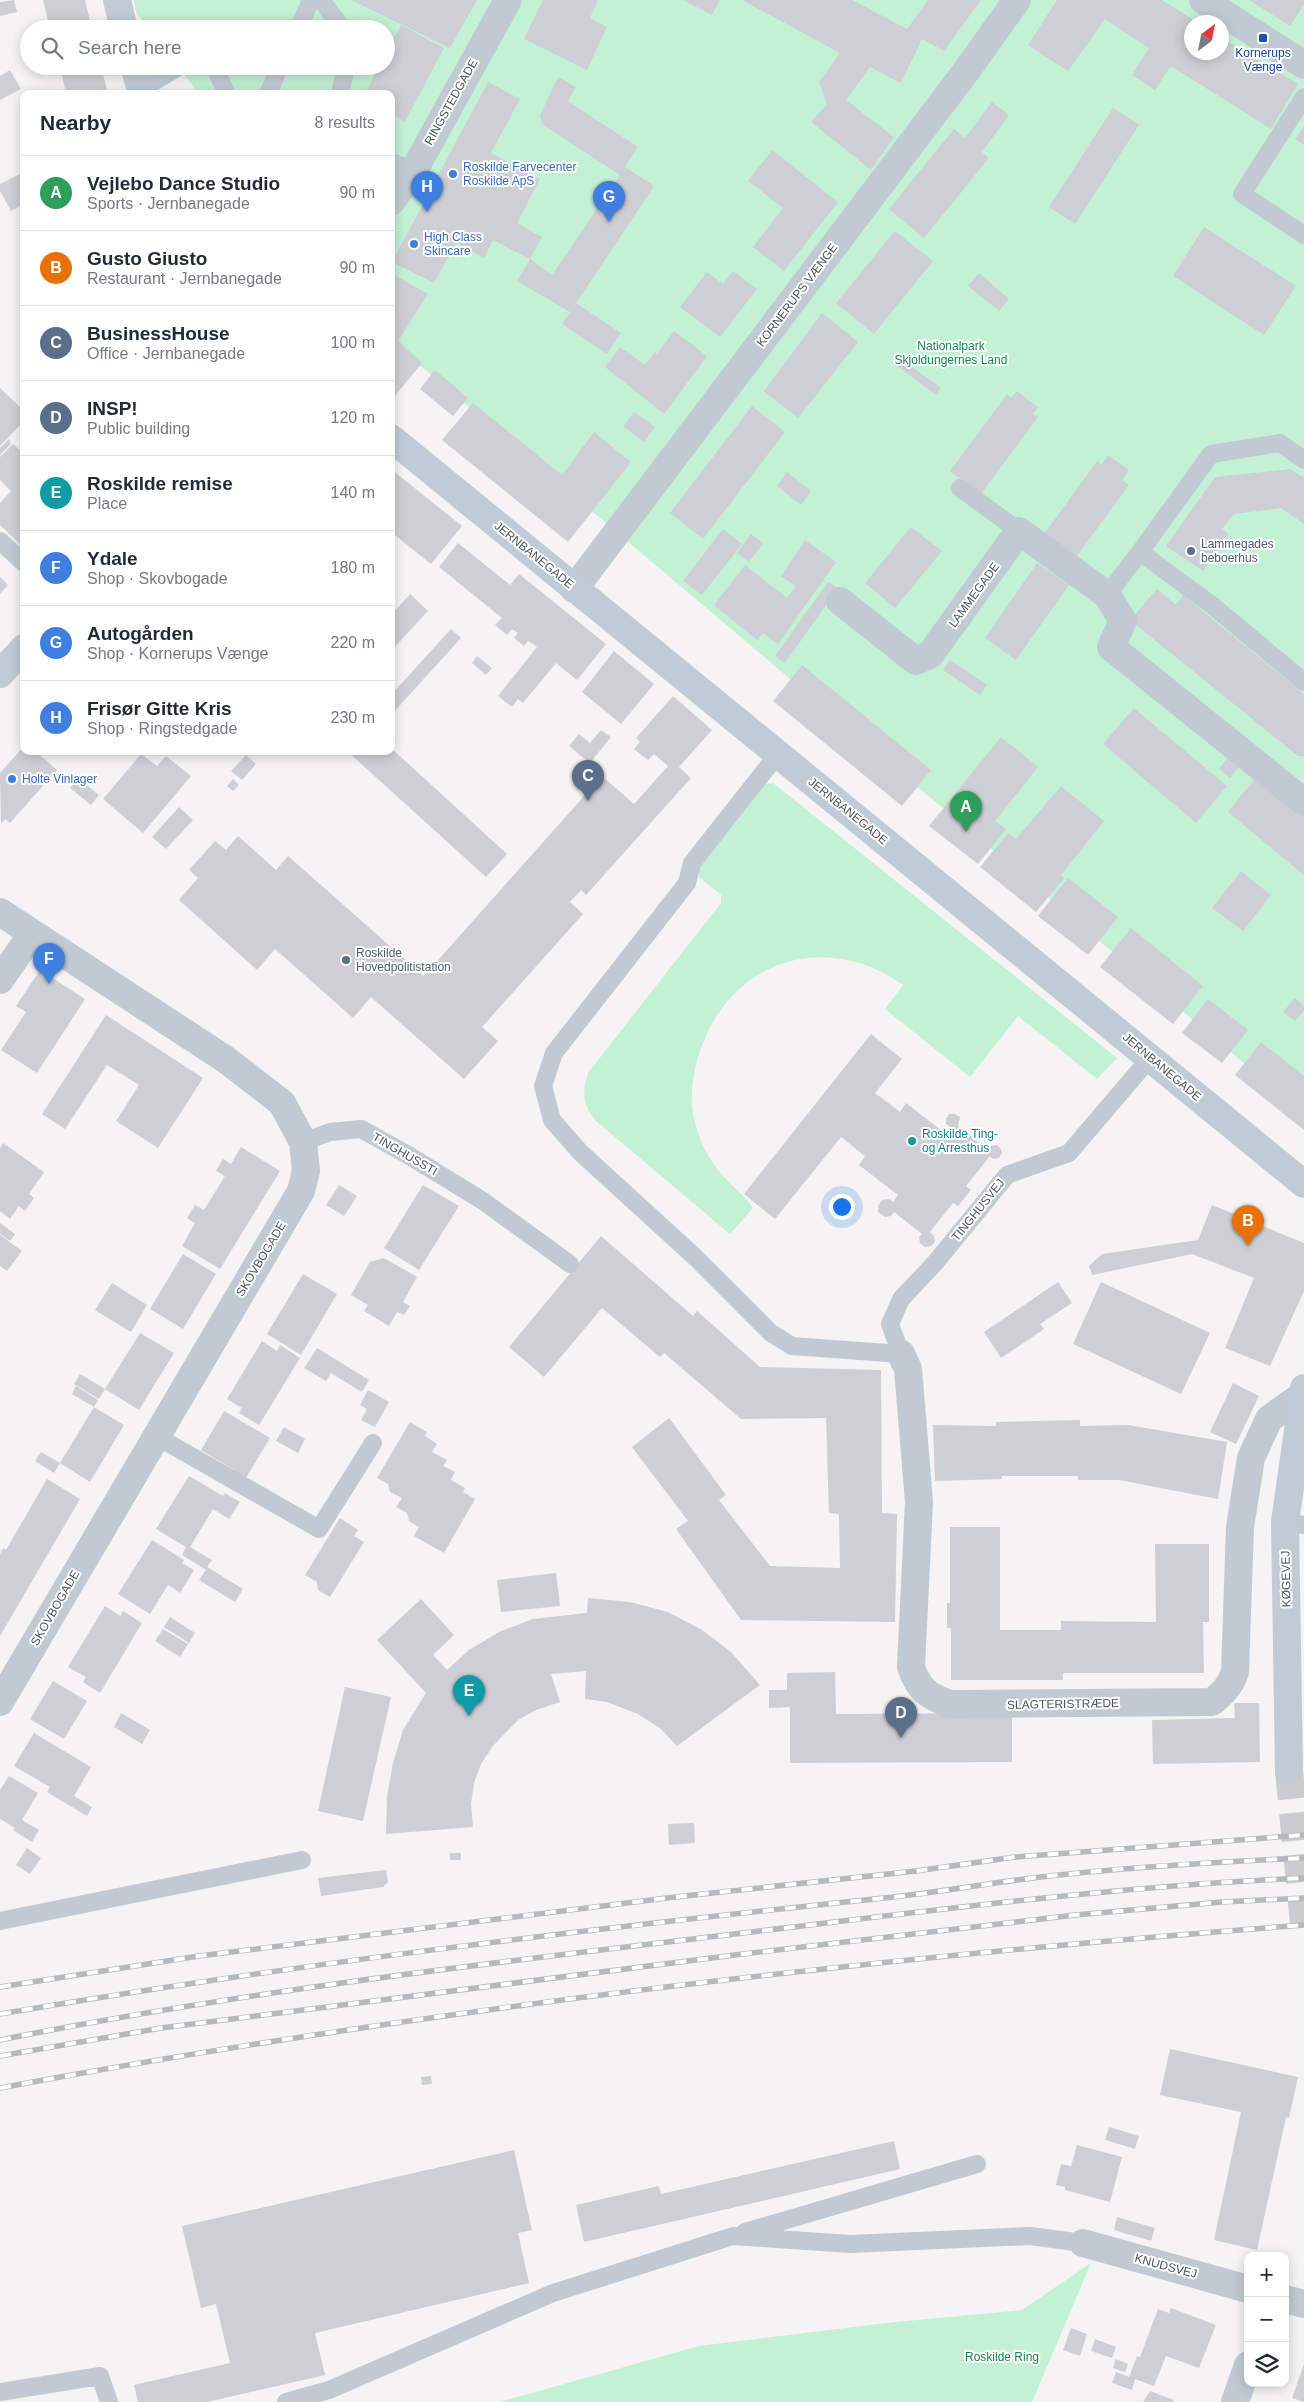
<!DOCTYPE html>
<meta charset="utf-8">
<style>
:root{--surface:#fff;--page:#f2f2f3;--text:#1f2937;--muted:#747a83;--line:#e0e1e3;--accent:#111827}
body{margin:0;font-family:Arial,sans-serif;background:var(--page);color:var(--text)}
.controls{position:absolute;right:15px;bottom:15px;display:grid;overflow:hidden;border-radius:10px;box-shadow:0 2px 12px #0003}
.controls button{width:45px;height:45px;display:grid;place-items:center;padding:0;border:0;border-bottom:1px solid var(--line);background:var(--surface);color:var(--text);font:25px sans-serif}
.compass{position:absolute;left:1184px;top:15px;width:45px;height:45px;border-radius:50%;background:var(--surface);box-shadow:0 2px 12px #0003;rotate:32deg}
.you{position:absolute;left:841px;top:1206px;width:18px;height:18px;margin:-12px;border:4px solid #fff;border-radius:50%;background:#1a73e8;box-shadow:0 0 0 8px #1a73e833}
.badge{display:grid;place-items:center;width:32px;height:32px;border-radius:50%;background:var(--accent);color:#fff;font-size:16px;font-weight:700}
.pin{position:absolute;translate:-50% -41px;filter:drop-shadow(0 1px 2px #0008)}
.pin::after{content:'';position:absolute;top:26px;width:18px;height:15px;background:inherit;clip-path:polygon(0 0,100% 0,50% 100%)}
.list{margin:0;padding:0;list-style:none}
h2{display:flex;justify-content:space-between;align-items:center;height:65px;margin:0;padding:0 20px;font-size:21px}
h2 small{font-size:16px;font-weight:400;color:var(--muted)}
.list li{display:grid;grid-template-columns:32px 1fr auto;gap:15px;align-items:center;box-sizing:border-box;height:75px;padding:0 20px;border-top:1px solid var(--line)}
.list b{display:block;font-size:19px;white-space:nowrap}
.list p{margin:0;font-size:16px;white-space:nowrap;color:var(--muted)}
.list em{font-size:16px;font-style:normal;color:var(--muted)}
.icon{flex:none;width:28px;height:28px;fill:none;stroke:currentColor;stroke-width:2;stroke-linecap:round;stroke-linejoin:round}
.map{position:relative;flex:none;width:1304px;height:2402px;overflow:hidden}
.search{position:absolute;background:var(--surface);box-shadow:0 2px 12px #0003;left:20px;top:20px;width:375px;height:55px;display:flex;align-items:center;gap:12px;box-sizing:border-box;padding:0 18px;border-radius:28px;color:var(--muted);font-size:19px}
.panel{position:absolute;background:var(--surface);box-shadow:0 2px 12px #0003;left:20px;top:90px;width:375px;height:665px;border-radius:10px}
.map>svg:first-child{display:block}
.green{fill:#c3f1d5;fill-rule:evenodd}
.building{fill:#cdcfd5}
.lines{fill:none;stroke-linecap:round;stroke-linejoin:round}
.secondary-tunnel{stroke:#caccce;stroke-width:28;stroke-dasharray:28 14;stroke-linecap:butt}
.lane{stroke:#c1cad2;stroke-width:18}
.street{stroke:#c1cad2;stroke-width:28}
.secondary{stroke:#c1cbd6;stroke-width:28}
.rail-casing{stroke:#b5b8bd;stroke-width:5.5}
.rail{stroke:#fff;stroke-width:4;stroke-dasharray:11;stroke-linecap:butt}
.transit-dot{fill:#1a4fb4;stroke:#fff;stroke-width:2}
.shop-dot{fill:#3f7fe0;stroke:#fff;stroke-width:2}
.service-dot{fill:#5c6f8a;stroke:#fff;stroke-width:2}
.culture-dot{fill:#0f9aa8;stroke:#fff;stroke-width:2}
.labels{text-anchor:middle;stroke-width:4;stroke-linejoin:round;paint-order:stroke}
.transit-label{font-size:12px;fill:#164399;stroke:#fff}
.street-label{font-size:12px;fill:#4a5661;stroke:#fff}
.shop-label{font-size:12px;fill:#366cbe;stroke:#fff;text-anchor:start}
.park-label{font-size:12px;fill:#17864f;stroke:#fff}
.service-label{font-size:12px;fill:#4e5e75;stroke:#fff;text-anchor:start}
.culture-label{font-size:12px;fill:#0d838f;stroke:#fff;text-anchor:start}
</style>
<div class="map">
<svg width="1304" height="2402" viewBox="0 0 1304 2402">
<rect width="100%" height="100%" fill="#f5f3f3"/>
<!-- green -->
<path class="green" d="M134,0H1304V1114L391,341V94H199L178,66H386V29H149L136,12ZM1192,22H1222V52H1192Z
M773,783L1117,1058L1097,1079L1018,1016L970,1077L885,1009L903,985C827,931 733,958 701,1048C693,1071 689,1095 694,1119C699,1141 709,1161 725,1178C735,1189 745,1196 753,1208L730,1234L596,1121C582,1103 582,1095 588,1073L721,903V895L699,877L698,869L766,784Z
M1091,2263L1032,2402H500L699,2346L886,2323L1022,2310Z"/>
<!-- building -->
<path class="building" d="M14,0L17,12L0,16V2Z
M43,0H85L92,29H50Z
M351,0H477L450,48Z
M543,0H598L590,18L607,27L587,70L524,39Z
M683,0H720L712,15Z
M742,0H852L907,29L928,0H981L944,51L922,39L901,83L870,67L846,100L894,137L871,170L811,122L827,104L819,82L840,53Z
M1057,0H1162L1197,22H1192V52H1222V38L1298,84L1271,129L1171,66L1155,90L1132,75L1149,48L1105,19L1068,71L1028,45Z
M1249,0H1304V5L1290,26Z
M401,25L444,48L405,122L391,114V94H365L379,66H386V52Z
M60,66H101L108,94H50L65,89Z
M10,70L21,89L0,100V76Z
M558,77L576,87L568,101L638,147L625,167L654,186L576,303L621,333L607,354L562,324L570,312L517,281L530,259L552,275L620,175L542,124L540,115Z
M488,82L520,99L491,153L540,179L517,223L542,237L530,259L493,240L484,258L456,243L434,283L392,262Z
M992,102L1009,115L982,152L989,158L924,238L889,209L954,129L965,138Z
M1113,108L1139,125L1075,224L1049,207Z
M1304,126V145L1295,139Z
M772,150L838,202L784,271L753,247L783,208L748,181Z
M24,172V204L11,211L0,191V184Z
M1204,227L1296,286L1264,335L1173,276Z
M895,231L933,261L874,334L836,303Z
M733,271L757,289L720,337L680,307L707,272L723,284Z
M391,273L428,294L398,341L422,363L394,397L391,395Z
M979,273L1009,299L999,311L968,286Z
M822,313L858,342L798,418L764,391Z
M674,331L707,356L664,414L605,367L620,347L645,365L655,352L657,354Z
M901,359L941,388L936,395L896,365Z
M435,370L468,398L453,416L420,389Z
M0,388L24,411V421L0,446Z
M1017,391L1038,407L1033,414L1038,417L981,494L950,471L1007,394L1011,398Z
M473,403L562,475L594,432L631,462L568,542L442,440Z
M752,406L785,432L703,539L670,513Z
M634,412L655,427L644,442L623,426Z
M9,439L11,444L0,455V448Z
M13,444L24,454V548L0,525V503L11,491L0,480V457Z
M1108,455L1129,470L1122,480L1129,485L1074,560L1042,537L1097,461L1101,465Z
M391,469L462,526L431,564L391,532Z
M1290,469L1304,478V524L1281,508L1234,514L1222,529L1229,534L1203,571L1166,546L1215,477Z
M787,472L811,491L801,505L777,486Z
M911,527L942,551L895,608L865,583Z
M723,529L742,544L702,595L683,581Z
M751,534L763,543L749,562L737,553Z
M805,540L836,562L778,644L763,633L757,640L714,605L745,565L787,598L796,586L781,576Z
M458,543L510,585L519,574L606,644L577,680L556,663L523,703L518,699L512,707L498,696L537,647L528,641L524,646L514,638L518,633L512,629L507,635L495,625L502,618L439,567Z
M1037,563L1069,585L1016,660L985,638Z
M0,577L8,585L0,594Z
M828,582L838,588L785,663L775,656Z
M1157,589L1176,605L1183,595L1304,694V756H1298L1130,620Z
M410,594L428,611L391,651V615Z
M451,629L461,638L391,715V695Z
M614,651L654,684L621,724L582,692Z
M477,656L492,668L486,675L472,663Z
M950,660L987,685L980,695L943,670Z
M802,665L931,770L902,806L773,701Z
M673,696L712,730L679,767L691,778L586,895L581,890L570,902L583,914L482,1027L498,1041L464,1079L371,997L353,1018L275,949L257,970L179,900L198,878L189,870L215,841L226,850L238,836L276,870L288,856L424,976L602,776L634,804L668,766L654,754L648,760L634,749L640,742L636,738Z
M1134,708L1227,786L1196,823L1103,744Z
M601,730L611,737L590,763L569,746L579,734L590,743Z
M1001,737L1038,767L995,821L1006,829L978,864L929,826Z
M24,746V751H35L57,770L10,823L5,819L1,824L0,773Z
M391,748L507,854L486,877L347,751H391Z
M141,754L157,766L166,756L191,776L143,833L103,799Z
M246,755L256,764L242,780L231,771Z
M1229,756L1241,765L1230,778L1219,769Z
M1256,777L1304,816V875L1228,812Z
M78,778L99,795L91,805L70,788Z
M233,779L239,785L233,791L227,786Z
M1061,786L1104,821L1061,875L1064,878L1036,912L980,867L1008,833L1016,839Z
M179,807L193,820L166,849L152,837Z
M1241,871L1271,895L1243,931L1212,908Z
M1068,878L1118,917L1088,955L1038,916Z
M1131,928L1203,986L1173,1024L1100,967Z
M40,970L85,999L37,1073L1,1050L26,1012L16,1006Z
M1295,998L1304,1006V1011L1295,1021L1283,1012Z
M1208,999L1248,1030L1222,1063L1182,1033Z
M106,1015L203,1078L158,1148L116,1121L139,1085L107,1065L65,1129L42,1114Z
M871,1034L902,1059L875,1093L900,1112L906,1103L946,1134L951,1127L946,1124V1119L949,1114H955L960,1117L958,1126L988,1150L991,1146L997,1145L1001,1149L1002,1153L999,1158L993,1159L990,1156L966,1186L971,1190L958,1206L953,1203L930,1232L934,1236L935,1242L931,1246L925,1247L920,1243L919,1237L922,1234L894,1212L891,1216L885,1217L878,1212V1206L882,1200L889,1199L893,1202L898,1195L859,1165L865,1156L841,1137L775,1219L744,1194Z
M1261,1042L1304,1076V1130L1235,1075Z
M3,1143L44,1172L29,1194L34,1198L25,1211L19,1206L10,1219L0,1211V1148Z
M241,1147L280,1171L220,1269L182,1246L195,1223L187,1218L195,1205L204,1210L225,1176L216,1171L223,1159L231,1164Z
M339,1185L357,1196L344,1216L326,1205Z
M423,1185L459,1206L419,1270L384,1248Z
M1212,1205L1304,1243V1291L1270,1366L1225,1348L1254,1278L1192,1254L1092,1275L1089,1266L1102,1254L1198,1240Z
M0,1223L15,1234L10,1241L0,1234Z
M0,1235L22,1251L7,1271L0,1266Z
M601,1236L693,1316L697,1311L760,1367L881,1370L882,1513L897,1514L895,1622L741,1620L676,1529L688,1521L632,1447L669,1418L726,1495L719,1500L770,1566L840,1568L839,1514L829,1513L826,1418L741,1419L664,1353L660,1357L602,1308L544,1377L509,1347Z
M183,1254L216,1274L183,1329L150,1309Z
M384,1258L417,1277L403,1302L410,1306L404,1315L397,1312L389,1326L364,1311L368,1305L351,1295L370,1262Z
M303,1274L337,1294L301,1355L267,1334Z
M1058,1282L1072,1303L1040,1324L1044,1329L1001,1358L984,1332Z
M1101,1282L1210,1333L1181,1394L1073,1344Z
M112,1283L147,1305L131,1332L95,1310Z
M140,1333L174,1353L139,1410L105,1389Z
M262,1341L277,1351L280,1345L300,1358L259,1425L239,1413L242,1408L227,1399Z
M317,1348L369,1380L362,1392L331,1373L326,1381L304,1368Z
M80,1374L105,1389L99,1399L74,1384Z
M1233,1383L1259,1396L1236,1444L1210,1432Z
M76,1386L98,1400L94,1407L72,1394Z
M368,1390L389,1402L375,1427L361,1420L367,1409L360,1405Z
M94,1407L124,1425L90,1482L60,1463Z
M224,1411L270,1438L244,1481L231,1474L234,1470L201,1450Z
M1080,1420V1426L1128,1425L1227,1442L1218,1499L1119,1480H1078V1476H1001L1002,1479L935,1481L933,1425L996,1426V1422Z
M410,1422L427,1432L425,1436L437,1444L432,1452L447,1460L443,1466L455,1472L451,1480L465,1488L463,1492L475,1499L444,1553L414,1536L419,1527L409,1521L407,1513L396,1507L402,1498L390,1492L388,1484L377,1478Z
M284,1427L305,1439L298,1453L276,1441Z
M41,1452L60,1463L54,1473L35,1461Z
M189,1476L223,1496L225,1493L240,1502L229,1519L213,1509L190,1547L212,1560L207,1567L243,1589L235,1602L199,1580L206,1570L182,1555L186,1547L156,1529Z
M47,1479L80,1499L0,1636V1554L3,1548L6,1550Z
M340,1518L358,1530L354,1536L364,1542L330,1597L318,1590L317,1582L305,1575Z
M950,1527H1000V1630H1061V1621L1156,1622L1155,1544H1209V1622H1203L1204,1673H1063V1680H951V1628H947V1603H950Z
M152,1540L184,1560L182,1563L194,1570L180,1593L168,1585L150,1614L118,1594Z
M556,1573L560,1606L501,1612L497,1580Z
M588,1598L630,1602L668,1612L702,1630L731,1652L760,1685L677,1746L661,1729L638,1714L607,1702L585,1699L586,1671L551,1674L560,1702L536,1710L518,1720L493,1746L481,1764L474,1783L471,1804L473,1827L386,1834L387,1796L393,1763L403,1730L426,1693L377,1640L421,1599L454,1635L433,1655L447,1670L469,1650L499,1632L533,1619L587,1613Z
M105,1606L120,1616L123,1611L142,1623L100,1693L83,1682L86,1677L68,1667Z
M170,1617L195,1633L189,1643L164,1627Z
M163,1629L188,1644L180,1657L155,1641Z
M835,1672L836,1714L1012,1713V1762L790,1763V1707L769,1708V1690H787V1673Z
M53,1681L87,1701L64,1739L30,1719Z
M345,1687L391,1697L363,1821L318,1811Z
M1234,1703H1259L1260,1762L1153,1764L1152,1720L1235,1718Z
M121,1713L150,1730L142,1744L114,1727Z
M34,1733L91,1767L74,1796L92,1807L87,1816L47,1792L50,1787L14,1766Z
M9,1776L38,1793L22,1820L39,1830L32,1842L13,1830L15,1828L0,1819V1790Z
M694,1823L695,1843L669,1845L668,1824Z
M27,1848L41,1858L30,1874L16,1865Z
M450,1853H461V1860H450Z
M386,1870L388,1882L383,1887L321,1896L318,1878Z
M1170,2049L1298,2077L1289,2118L1286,2117L1257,2250L1214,2240L1241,2112L1160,2095Z
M431,2076L432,2084L422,2085L421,2077Z
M1109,2127L1139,2136L1135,2149L1105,2140Z
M894,2141L900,2169L584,2242L576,2205L659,2186L661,2194Z
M1077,2145L1122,2157L1110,2202L1065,2190V2187L1056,2185L1061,2164L1071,2166Z
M514,2150L532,2230L518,2233L529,2283L315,2333L325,2375L207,2402H138L134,2385L230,2363L216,2304L201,2308L182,2226Z
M1117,2217L1155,2228L1151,2241L1114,2230Z
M1171,2308L1216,2325L1199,2368L1166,2356L1154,2386L1135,2379L1132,2390L1112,2383L1116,2372L1129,2377L1137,2356L1140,2357L1158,2309L1169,2313Z
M1071,2328L1087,2334L1080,2356L1063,2350Z
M1095,2339L1116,2347L1112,2358L1091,2351Z
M1116,2359L1128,2364L1125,2372L1113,2368Z
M1304,2364V2402L1292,2398Z
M1150,2391L1174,2400L1173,2402H1143Z"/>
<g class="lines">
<!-- secondary-tunnel -->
<path class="secondary-tunnel" d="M1289,1771L1304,1923"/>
<!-- lane -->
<path class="lane" d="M321,0L343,29
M298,29L311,0
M214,66L227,94
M140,90L180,66
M268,94L280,66
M340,94L346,66
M1304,97L1242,194L1304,235
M391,161L413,172
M1304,460L1280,443L1211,454L1140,552L1213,606L1304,682
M960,488L1019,531
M0,541L24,563
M1107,595L1140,552
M778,754L692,863L687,883L554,1053L543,1086L552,1120L580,1152L696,1258L771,1333L792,1346L901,1354L890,1324L901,1299L935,1263L1007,1175L1069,1153L1150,1058
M303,1142L330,1132L361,1129L408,1155L483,1201L570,1264
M156,1436L319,1529L373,1443
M1285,1522L1304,1525
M0,1921L302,1860
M745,2232L977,2164
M0,2392L100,2376L109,2402
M286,2402L329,2390L553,2293L733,2236L850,2244L1030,2236L1083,2243"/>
<!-- street -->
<path class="street" d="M1203,0L1304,65
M391,202L413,172L508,0
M574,589L964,74L1017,0
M840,601L916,661L930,655L1019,531L1107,595L1123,621L1111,647L1304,802
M0,912L225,1059L282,1103L303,1142L306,1171L301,1191L0,1702
M0,980L32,934
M901,1354L908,1369L919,1502L911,1667C919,1690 927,1695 949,1704L1212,1702C1223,1693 1231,1685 1235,1672L1240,1527L1251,1458L1269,1419L1301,1396
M1083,2243L1248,2289
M1285,2299L1304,2304
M1235,2402L1248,2365"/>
<!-- secondary -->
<path class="secondary" d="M117,0L124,29
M134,66L142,94
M391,438L1304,1184
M0,674L24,648
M1289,1771L1285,1522L1304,1388"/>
<!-- rail casing -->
<g class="rail-casing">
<path id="rail" d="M0,1987L199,1956L675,1897L916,1871L1015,1857L1304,1835
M0,2014C293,1964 588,1929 884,1898C936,1893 988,1883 1041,1877C1128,1867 1216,1862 1304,1858
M0,2040C249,1990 500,1962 752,1932C936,1910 1119,1886 1304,1878
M0,2056L161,2028L735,1955L1075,1915L1222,1902L1304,1898
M0,2088C431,2008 867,1958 1304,1925"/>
</g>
<!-- rail -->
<use href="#rail" class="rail"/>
</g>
<!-- markers -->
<rect class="transit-dot" x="1258" y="33" width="10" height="10" rx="2.5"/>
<g class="shop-dot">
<circle cx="453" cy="174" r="5"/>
<circle cx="414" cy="244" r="5"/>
<circle cx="12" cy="779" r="5"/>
</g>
<g class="service-dot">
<circle cx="1191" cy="551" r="5"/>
<circle cx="346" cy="960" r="5"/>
</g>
<circle class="culture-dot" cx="912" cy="1141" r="5"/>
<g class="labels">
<!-- transit labels -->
<g class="transit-label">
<text x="1263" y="57">Kornerups<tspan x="1263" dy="14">Vænge</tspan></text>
</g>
<!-- street labels -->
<g class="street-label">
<text transform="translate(451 102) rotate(-61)" y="4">RINGSTEDGADE</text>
<text transform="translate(797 295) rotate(-53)" y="4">KORNERUPS VÆNGE</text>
<text transform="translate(534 555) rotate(39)" y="4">JERNBANEGADE</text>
<text transform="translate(974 595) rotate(-54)" y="4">LAMMEGADE</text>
<text transform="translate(848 811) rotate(39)" y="4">JERNBANEGADE</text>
<text transform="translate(1162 1067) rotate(40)" y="4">JERNBANEGADE</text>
<text transform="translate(405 1154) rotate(30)" y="4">TINGHUSSTI</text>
<text transform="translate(978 1210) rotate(-51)" y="4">TINGHUSVEJ</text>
<text transform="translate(261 1259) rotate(-59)" y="4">SKOVBOGADE</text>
<text transform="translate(1286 1579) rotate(-91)" y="4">KØGEVEJ</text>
<text transform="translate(55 1608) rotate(-60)" y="4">SKOVBOGADE</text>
<text transform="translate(1063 1704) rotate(-1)" y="4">SLAGTERISTRÆDE</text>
<text transform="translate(1166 2266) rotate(15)" y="4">KNUDSVEJ</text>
</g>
<!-- shop labels -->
<g class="shop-label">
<text x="463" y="171">Roskilde Farvecenter<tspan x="463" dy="14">Roskilde ApS</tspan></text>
<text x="424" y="241">High Class<tspan x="424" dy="14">Skincare</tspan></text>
<text x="22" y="783">Holte Vinlager</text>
</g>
<!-- park labels -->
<g class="park-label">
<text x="951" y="350">Nationalpark<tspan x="951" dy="14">Skjoldungernes Land</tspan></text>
<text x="1002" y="2361">Roskilde Ring</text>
</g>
<!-- service labels -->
<g class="service-label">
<text x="1201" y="548">Lammegades<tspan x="1201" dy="14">beboerhus</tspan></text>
<text x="356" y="957">Roskilde<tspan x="356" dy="14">Hovedpolitistation</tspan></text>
</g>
<!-- culture labels -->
<g class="culture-label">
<text x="922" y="1138">Roskilde Ting-<tspan x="922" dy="14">og Arresthus</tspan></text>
</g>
</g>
</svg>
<div class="controls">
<button>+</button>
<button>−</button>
<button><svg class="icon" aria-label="layers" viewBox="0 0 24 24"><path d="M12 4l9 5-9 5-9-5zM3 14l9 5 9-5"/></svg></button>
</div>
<svg class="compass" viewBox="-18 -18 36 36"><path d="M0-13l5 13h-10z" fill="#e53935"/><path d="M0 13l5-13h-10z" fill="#747a83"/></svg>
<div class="you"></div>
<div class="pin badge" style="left:966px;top:832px;background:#2e9e5b">A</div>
<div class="pin badge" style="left:1248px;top:1246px;background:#e8710a">B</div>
<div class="pin badge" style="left:588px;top:801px;background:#5c6f8a">C</div>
<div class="pin badge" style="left:901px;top:1738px;background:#5c6f8a">D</div>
<div class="pin badge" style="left:469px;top:1716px;background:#0f9aa8">E</div>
<div class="pin badge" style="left:49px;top:984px;background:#3f7fe0">F</div>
<div class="pin badge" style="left:609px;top:222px;background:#3f7fe0">G</div>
<div class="pin badge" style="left:427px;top:212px;background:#3f7fe0">H</div>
<div class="search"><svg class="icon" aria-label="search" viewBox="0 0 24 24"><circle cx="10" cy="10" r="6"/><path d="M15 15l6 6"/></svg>Search here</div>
<section class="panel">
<h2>Nearby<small>8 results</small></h2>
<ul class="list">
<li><span class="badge" style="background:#2e9e5b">A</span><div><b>Vejlebo Dance Studio</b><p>Sports · Jernbanegade</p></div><em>90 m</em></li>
<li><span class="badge" style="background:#e8710a">B</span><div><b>Gusto Giusto</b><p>Restaurant · Jernbanegade</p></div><em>90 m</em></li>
<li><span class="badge" style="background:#5c6f8a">C</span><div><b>BusinessHouse</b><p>Office · Jernbanegade</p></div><em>100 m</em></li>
<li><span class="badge" style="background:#5c6f8a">D</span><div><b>INSP!</b><p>Public building</p></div><em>120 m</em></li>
<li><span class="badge" style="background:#0f9aa8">E</span><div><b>Roskilde remise</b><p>Place</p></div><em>140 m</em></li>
<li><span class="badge" style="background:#3f7fe0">F</span><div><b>Ydale</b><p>Shop · Skovbogade</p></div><em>180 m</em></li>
<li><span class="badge" style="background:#3f7fe0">G</span><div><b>Autogården</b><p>Shop · Kornerups Vænge</p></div><em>220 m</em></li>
<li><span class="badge" style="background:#3f7fe0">H</span><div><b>Frisør Gitte Kris</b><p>Shop · Ringstedgade</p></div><em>230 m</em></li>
</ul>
</section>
</div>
